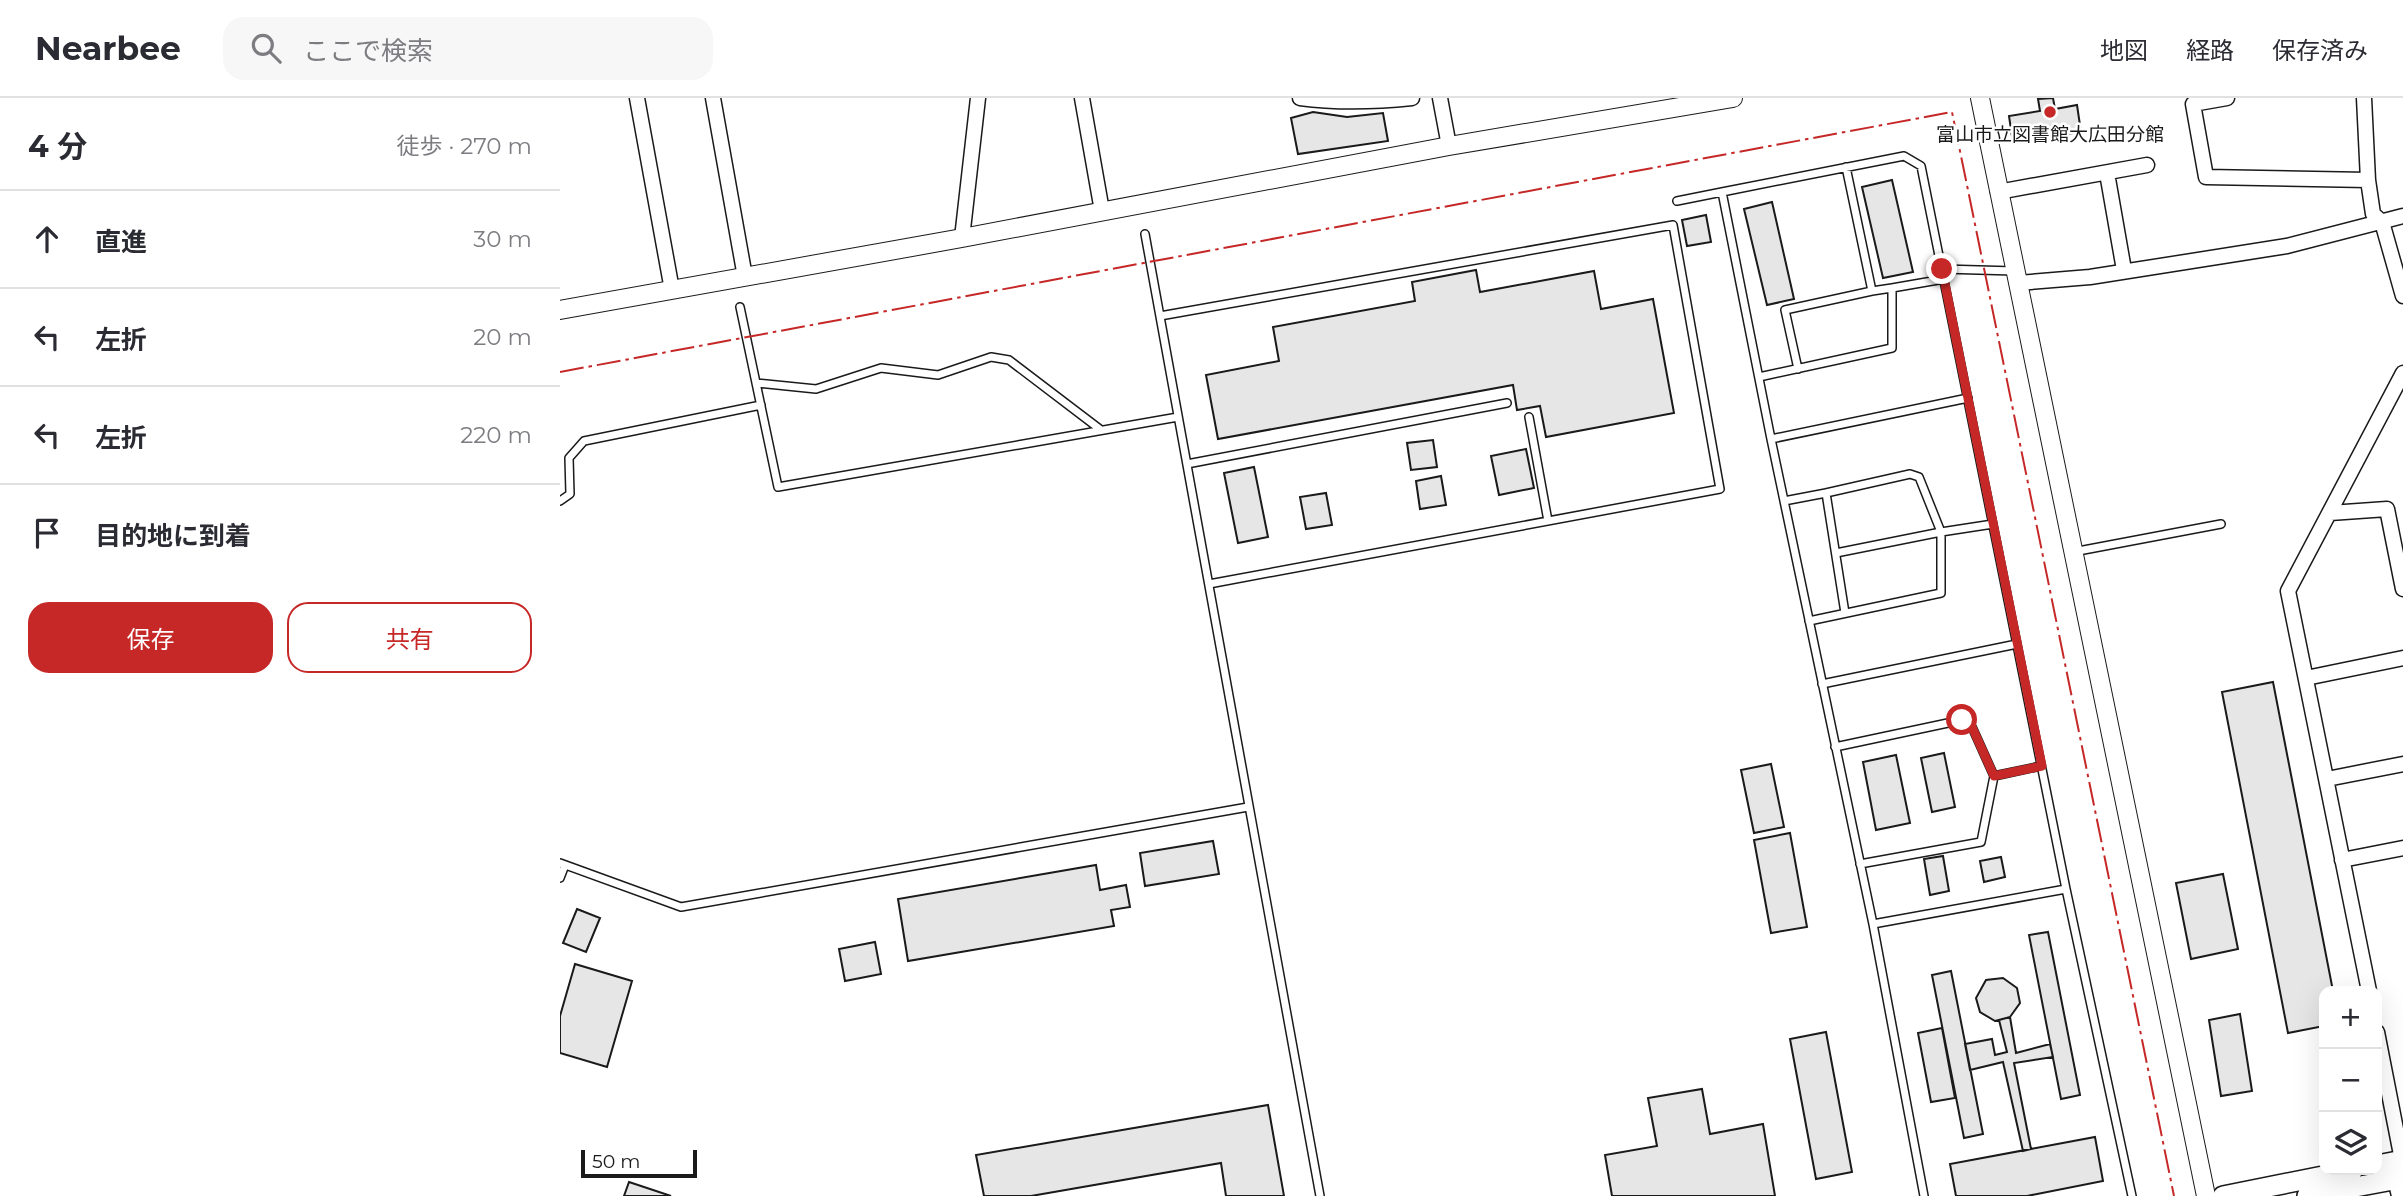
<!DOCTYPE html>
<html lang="ja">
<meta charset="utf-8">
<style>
:root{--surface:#fff;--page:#f7f7f7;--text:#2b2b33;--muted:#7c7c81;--line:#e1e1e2;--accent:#c62828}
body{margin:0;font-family:Montserrat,"Noto Sans JP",sans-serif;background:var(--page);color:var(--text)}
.controls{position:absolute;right:21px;bottom:21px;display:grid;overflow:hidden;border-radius:14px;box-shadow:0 7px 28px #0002}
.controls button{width:63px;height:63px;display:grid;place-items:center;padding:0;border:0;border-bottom:2px solid var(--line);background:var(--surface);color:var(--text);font:35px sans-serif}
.scale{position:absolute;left:21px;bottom:18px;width:116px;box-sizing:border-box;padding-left:7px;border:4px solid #1a1a1a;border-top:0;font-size:19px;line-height:24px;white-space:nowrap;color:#1a1a1a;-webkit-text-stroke:5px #fff;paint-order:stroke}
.stop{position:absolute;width:21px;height:21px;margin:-16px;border:5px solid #c62828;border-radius:50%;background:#fff}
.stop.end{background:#c62828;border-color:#fff;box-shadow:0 2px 7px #0008}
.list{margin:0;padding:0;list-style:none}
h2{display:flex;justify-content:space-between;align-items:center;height:91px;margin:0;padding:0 28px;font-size:30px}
h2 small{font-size:23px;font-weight:400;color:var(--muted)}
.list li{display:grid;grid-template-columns:46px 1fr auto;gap:21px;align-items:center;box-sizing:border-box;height:98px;padding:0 28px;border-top:2px solid var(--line)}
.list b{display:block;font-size:26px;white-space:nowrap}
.list em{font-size:23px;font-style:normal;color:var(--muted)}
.actions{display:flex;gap:14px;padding:21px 28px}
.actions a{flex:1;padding:16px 0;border:2px solid var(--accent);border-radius:21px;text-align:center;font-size:24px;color:var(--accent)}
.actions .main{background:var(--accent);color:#fff}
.icon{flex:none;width:38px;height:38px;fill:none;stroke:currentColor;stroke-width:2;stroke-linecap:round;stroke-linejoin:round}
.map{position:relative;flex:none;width:1843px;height:1098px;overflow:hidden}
header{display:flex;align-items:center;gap:42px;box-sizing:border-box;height:98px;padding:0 35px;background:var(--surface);border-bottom:2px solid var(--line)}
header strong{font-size:33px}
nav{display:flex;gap:38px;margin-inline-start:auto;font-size:24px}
.search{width:490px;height:63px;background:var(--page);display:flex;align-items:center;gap:18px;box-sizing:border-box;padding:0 24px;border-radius:21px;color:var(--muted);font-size:26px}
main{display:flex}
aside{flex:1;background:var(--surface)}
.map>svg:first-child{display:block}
.building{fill:#e6e6e6;stroke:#1a1a1a;stroke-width:2}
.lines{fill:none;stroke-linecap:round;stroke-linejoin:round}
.service-casing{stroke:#1a1a1a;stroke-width:10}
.minor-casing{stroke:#1a1a1a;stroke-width:17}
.tertiary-casing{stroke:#1a1a1a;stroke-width:20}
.secondary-casing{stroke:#1a1a1a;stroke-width:22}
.service{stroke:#fff;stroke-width:7}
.minor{stroke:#fff;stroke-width:14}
.tertiary{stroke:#fff;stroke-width:18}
.secondary{stroke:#fff;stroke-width:19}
.power{stroke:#c62828;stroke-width:2;stroke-dasharray:24 5 3.5 5;stroke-linecap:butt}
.route{stroke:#c62828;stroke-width:9}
.poi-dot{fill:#c62828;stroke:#fff;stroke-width:2.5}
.labels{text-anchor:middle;stroke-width:5;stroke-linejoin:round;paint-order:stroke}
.poi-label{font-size:19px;fill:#1a1a1a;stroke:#fff}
</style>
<header>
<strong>Nearbee</strong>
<div class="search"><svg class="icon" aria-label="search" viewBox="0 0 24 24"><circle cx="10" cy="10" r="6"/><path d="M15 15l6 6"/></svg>ここで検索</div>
<nav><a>地図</a><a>経路</a><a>保存済み</a></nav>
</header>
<main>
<aside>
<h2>4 分<small>徒歩 · 270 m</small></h2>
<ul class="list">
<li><svg class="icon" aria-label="ahead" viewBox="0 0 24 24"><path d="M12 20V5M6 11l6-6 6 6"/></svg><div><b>直進</b></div><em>30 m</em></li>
<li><svg class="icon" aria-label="left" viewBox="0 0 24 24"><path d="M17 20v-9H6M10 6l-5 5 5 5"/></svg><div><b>左折</b></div><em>20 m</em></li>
<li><svg class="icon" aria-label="left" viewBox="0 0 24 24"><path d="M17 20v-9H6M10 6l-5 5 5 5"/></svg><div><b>左折</b></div><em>220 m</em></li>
<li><svg class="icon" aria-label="arrive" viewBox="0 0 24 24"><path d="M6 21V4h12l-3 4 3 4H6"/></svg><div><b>目的地に到着</b></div></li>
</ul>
<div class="actions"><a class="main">保存</a><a>共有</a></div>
</aside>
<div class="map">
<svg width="1843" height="1098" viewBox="0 0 1843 1098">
<rect width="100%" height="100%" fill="#fff"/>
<!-- building -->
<path class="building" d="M1493,0L1495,11L1517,7L1521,34L1453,45L1449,18L1480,13L1478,1Z
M753,14L787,19L823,15L828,43L738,56L731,20Z
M1332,82L1353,174L1323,180L1302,89Z
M1212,104L1234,201L1207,207L1184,111Z
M1146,117L1151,144L1127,148L1122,122Z
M916,172L920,194L1034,173L1041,211L1093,201L1114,315L986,339L980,308L957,312L953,287L658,341L646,277L719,263L713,229L855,203L852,184Z
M873,342L877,369L851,372L847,345Z
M966,351L974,390L939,397L931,358Z
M694,369L708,439L678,445L664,375Z
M881,378L886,407L860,411L856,383Z
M766,395L772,427L746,431L740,399Z
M1713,584L1773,893H1764V928L1728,935L1662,594Z
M1384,655L1395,709L1372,714L1361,660Z
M1336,657L1350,725L1316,732L1303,664Z
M1211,666L1224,729L1194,735L1181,672Z
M1230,735L1247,829L1211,835L1194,742Z
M653,743L659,776L585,788L580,755Z
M1383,758L1389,793L1370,797L1364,761Z
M1441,759L1445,779L1424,784L1420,763Z
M536,767L540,792L566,787L570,809L551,812L554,828L348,863L338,801Z
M1663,776L1678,851L1631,861L1616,785Z
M17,811L40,820L26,854L3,845Z
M1488,834L1520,997L1501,1001L1469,837Z
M315,844L321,876L285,883L279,851Z
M15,866L72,883L47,969L0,955V918Z
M1391,873L1423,1036L1404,1040L1372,877Z
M1443,880L1457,890L1460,905L1450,919L1435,923L1420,914L1416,900L1426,882Z
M1680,916L1692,993L1661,998L1649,922Z
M1450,919L1456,955L1490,946L1493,959L1454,965L1471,1051L1463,1053L1443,964L1410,972L1405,946L1432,941L1435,957L1447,954L1439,922Z
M1382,930L1395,1000L1371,1004L1358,935Z
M1266,934L1292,1074L1256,1081L1230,941Z
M1142,991L1150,1036L1203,1026L1215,1098H1052L1045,1057L1097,1048L1088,1000Z
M708,1007L724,1098H666L661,1065L471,1098H424L416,1057Z
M1535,1039L1543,1083L1467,1098H1396L1390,1066Z
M69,1084L111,1098H64Z"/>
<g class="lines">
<!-- service casing -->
<g class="service-casing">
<path id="service" d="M1286,69L1312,193
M1162,94L1344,58L1361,68L1506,791L1572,1098
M1117,103L1162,94L1211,341
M585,136L760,1098
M1382,171L1455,173
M180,209L218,389L618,319
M600,218L1113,127L1160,391L649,486
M1238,271L1225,212L1312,193L1332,190
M1199,279L1332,250V190L1384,181
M196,285L256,291L321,270L378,277L431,259L449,262L541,332
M969,319L988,423
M627,366L947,305
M1266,395L1350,376L1359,379L1381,434L1276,455
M0,403L10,396L9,360L24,343L201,307
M1224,403L1266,395L1285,515
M1513,454L1661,426
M1249,523L1381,495V434L1433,426
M1262,586L1457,546
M1275,649L1402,622L1412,629L1434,678
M0,765L121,809L688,709
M1300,766L1421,744L1434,678L1481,668
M0,780L5,767
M1313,826L1506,791
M1364,1098L1313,826L1211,341L1408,300"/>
</g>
<!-- minor casing -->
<g class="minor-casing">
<path id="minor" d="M77,0L112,192
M153,0L185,179
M522,0L542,113
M740,0C778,5 814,4 852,0
M880,0L889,48
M1667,0L1633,6L1646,79L1808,82L1804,0
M1547,75L1564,172
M1808,82L1813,116L1822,124L1843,198
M1438,94L1587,67
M402,140L418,0
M1458,185L1530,179L1727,148L1843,118
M1770,415L1827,411L1843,491
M1746,580L1843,560
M1767,681L1843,666
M1782,762L1843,750
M1809,893L1728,493L1843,275
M1817,934L1842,1062
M1835,1081L1839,1098"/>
</g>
<!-- tertiary casing -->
<g class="tertiary-casing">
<path id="tertiary" d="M1420,0L1646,1098
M0,212L402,140L889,48L1173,0"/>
</g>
<!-- secondary casing -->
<g class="secondary-casing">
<path id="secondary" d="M1817,1067L1843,1062
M1663,1098L1793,1072
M1747,1098L1843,1080"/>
</g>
<!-- service -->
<use href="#service" class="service"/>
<!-- minor -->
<use href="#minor" class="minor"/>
<!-- tertiary -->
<use href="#tertiary" class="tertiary"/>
<!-- secondary -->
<use href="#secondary" class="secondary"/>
<!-- power -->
<path class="power" d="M0,274L1392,14L1614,1098"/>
</g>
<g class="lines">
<!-- route -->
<path class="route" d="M1382,171L1482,668L1434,678L1412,629L1402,622"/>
</g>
<!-- markers -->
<circle class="poi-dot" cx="1490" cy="14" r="7"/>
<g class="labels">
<!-- poi labels -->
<g class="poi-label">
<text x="1490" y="43">富山市立図書館大広田分館</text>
</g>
</g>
</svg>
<div class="controls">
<button>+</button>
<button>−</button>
<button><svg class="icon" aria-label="layers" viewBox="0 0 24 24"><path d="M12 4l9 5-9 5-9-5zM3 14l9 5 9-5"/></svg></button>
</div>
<div class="scale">50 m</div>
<div class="stop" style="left:1402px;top:622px"></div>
<div class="stop end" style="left:1382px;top:171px"></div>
</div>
</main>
